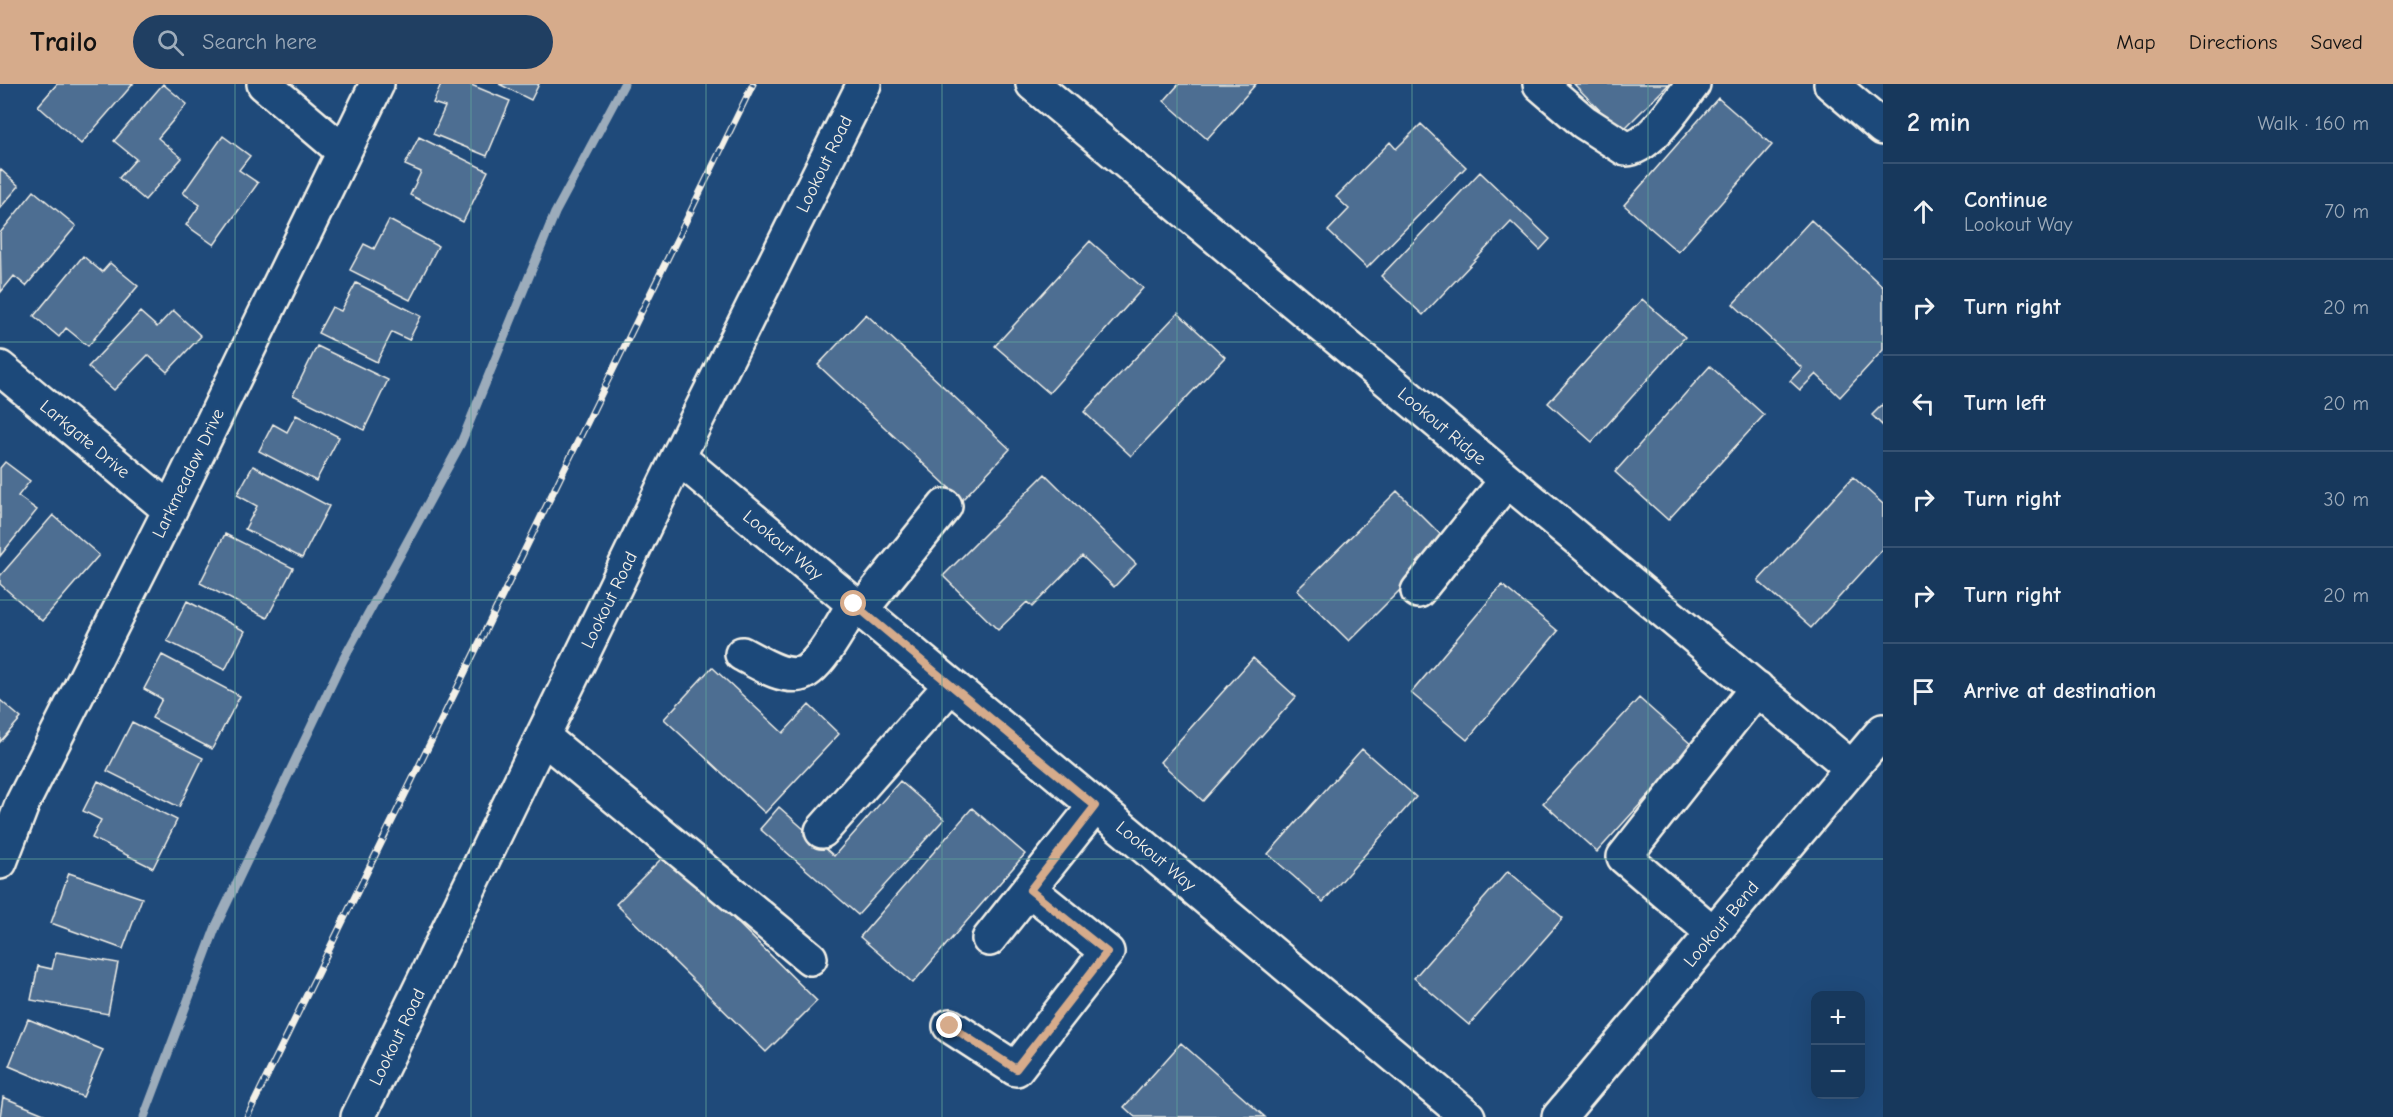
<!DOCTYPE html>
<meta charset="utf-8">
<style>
:root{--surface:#17385c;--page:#203f62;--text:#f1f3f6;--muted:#9eacbb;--line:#365272;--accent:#d6ab8b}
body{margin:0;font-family:"Comic Neue",sans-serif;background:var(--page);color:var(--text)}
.controls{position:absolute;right:18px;bottom:18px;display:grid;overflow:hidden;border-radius:12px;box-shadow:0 6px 24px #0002}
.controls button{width:54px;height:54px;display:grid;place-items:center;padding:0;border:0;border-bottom:2px solid var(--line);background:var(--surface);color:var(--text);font:30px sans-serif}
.stop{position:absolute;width:18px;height:18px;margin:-14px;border:4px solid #d6ab8b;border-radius:50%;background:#fff}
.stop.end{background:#d6ab8b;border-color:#fff;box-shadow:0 2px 6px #0008}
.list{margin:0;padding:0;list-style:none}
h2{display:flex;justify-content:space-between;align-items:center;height:78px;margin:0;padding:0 24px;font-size:26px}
h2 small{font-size:20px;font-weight:400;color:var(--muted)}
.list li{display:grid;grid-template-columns:39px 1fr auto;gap:18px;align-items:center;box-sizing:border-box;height:96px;padding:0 24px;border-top:2px solid var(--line)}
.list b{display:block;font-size:22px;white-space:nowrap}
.list p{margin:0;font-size:20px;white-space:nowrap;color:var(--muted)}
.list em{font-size:20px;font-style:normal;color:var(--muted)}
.icon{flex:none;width:33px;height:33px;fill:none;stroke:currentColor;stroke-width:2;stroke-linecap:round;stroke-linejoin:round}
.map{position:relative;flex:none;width:1883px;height:1033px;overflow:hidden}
header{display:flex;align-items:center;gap:36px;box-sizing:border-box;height:84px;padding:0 30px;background:var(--accent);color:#111}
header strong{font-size:28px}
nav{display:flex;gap:33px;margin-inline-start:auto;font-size:21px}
.search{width:420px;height:54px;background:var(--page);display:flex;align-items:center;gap:15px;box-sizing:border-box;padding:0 21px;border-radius:33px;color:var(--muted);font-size:22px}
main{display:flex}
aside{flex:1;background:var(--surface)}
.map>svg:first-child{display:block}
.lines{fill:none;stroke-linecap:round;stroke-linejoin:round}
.stream{stroke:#9cacbb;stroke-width:9}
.building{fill:#4d6e92;stroke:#f4f1e8;stroke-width:1.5}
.minor-casing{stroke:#f4f1e8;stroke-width:38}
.minor{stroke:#1f4a7a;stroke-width:33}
.rail-casing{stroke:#f4f1e8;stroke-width:7}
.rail{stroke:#1f4a7a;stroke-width:4.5;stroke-dasharray:14;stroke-linecap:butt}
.route{stroke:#d6ab8b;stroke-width:8}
.grid{fill:none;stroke:#5fa199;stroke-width:1.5;stroke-opacity:0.55}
.labels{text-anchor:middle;stroke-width:5;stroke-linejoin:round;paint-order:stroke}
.street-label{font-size:18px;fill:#f4f1e8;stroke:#1f4a7a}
</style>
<header>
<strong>Trailo</strong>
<div class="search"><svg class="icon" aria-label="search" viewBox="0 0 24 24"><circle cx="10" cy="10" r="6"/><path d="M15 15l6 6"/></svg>Search here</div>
<nav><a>Map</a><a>Directions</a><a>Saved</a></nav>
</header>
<main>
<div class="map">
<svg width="1883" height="1033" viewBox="0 0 1883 1033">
<rect width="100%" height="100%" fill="#1f4a7a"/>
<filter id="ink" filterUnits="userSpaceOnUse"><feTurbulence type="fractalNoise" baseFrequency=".0167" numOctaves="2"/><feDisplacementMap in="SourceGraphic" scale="12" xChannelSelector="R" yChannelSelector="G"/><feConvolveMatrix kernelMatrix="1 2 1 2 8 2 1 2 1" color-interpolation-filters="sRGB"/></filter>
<g filter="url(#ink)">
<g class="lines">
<!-- stream -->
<path class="stream" d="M144,1033L216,842L344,574L461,359L555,129L624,0"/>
</g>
<!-- building -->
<path class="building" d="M57,0H133L81,60L38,22Z
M163,0L187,20L158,54L182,74L145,116L119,94L136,75L114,57Z
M441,0H469L510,17L487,72L433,50L445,23L433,19Z
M499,0H539L531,16Z
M1179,0H1256L1207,55L1164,17Z
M1574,0H1669L1621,48Z
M1718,14L1772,61L1678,168L1624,121Z
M1421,40L1466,83L1367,184L1328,147L1349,125L1336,113L1390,58L1396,65Z
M223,52L250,72L239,86L258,99L214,161L186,141L200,121L183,109Z
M419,53L488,87L463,138L410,111L421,88L405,81Z
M0,85L19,102L0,124Z
M1480,88L1550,155L1540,166L1511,138L1423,231L1381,192Z
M34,107L76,142L26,202L14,192L1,208L0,149Z
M389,136L438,162L410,216L350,186L364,160L374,165Z
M1811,136L1883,203V266L1840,313L1816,290L1800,306L1790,297L1802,284L1733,220Z
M1090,157L1143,204L1049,309L995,262Z
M83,172L102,188L110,179L138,202L88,262L66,244L59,253L34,232Z
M356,199L421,232L409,256L392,248L377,278L318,249L332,223L341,227Z
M1642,215L1685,253L1592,358L1548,319Z
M173,226L201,252L167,288L148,271L114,306L88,283L140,228L157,243Z
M1178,229L1225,273L1131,372L1084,328Z
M866,230L1010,365L962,416L818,281Z
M317,262L388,296L364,346L293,311Z
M1710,282L1764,331L1668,436L1615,388Z
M1883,320V342L1872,331Z
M296,331L339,353L316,397L259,367L273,340L287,348Z
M5,378L30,397L18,412L37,426L0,472V384Z
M253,382L329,422L302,474L245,445L257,422L237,411Z
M1045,390L1136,480L1114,503L1082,472L1032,523L1027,518L998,546L943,492Z
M1853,393L1883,420V465L1811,544L1758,497Z
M1397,407L1448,458L1349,557L1297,506Z
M53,431L99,471L42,537L0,500V492Z
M225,450L293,484L267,534L200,499Z
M1502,501L1558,547L1467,656L1411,609Z
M187,517L245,547L225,586L167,557Z
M162,571L240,612L212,665L152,634L162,615L144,605Z
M1253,574L1296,613L1203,717L1160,678Z
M712,583L783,649L809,621L839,650L765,729L664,635Z
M1639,614L1693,662L1597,768L1543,719Z
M0,616L21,634L0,658Z
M132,638L203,674L179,723L107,687Z
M1362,665L1416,713L1323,818L1268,770Z
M98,697L177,736L153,784L92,754L101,736L83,727Z
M900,697L944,735L858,831L760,745L779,723L834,772Z
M972,724L1025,770L913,899L860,853Z
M667,769L817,917L766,968L616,820Z
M1508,787L1563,834L1469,941L1414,894Z
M69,789L142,814L123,865L51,839Z
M56,868L118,879L108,930L31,916L38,882L52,885Z
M28,935L103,966L83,1013L9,982Z
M1181,959L1265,1033H1135L1124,1023Z
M3,1013L51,1033H0Z"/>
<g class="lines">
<!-- minor casing -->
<g class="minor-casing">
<path id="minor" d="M264,0L344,68
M1033,0L1852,684
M1540,0L1584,38L1626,65C1650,64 1678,19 1693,0
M1831,0L1883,44
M0,284L170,426
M678,373L1468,1033
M1418,507L1507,396
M861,526L945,422
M742,570C758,578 781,594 800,590C818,587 844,536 854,520
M543,653L810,874
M822,747L951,601
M0,778L23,718L170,426L377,0
M1713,849L1624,773L1757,604
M989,855L1095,722
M950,942L1016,985L1107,868L1030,806
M358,1033L678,373L864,0
M1559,1033L1883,647"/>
</g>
<!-- minor -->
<use href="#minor" class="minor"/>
<!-- rail casing -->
<g class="rail-casing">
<path id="rail" d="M247,1033L753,0"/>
</g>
<!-- rail -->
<use href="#rail" class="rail"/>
</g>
</g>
<g class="lines" filter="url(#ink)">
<!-- route -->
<path class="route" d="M854,520L1095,722L1030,806L1107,868L1016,985L950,942"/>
</g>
<!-- grid -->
<path class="grid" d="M235,0V1033M471,0V1033M706,0V1033M942,0V1033M1177,0V1033M1412,0V1033M1648,0V1033M0,258H1883M0,516H1883M0,775H1883"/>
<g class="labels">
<!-- street labels -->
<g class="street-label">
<text transform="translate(824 80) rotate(-64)" y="6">Lookout Road</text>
<text transform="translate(1442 342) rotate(40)" y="6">Lookout Ridge</text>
<text transform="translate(85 355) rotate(40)" y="6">Larkgate Drive</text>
<text transform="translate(188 389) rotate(-64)" y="6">Larkmeadow Drive</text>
<text transform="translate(783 461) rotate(40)" y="6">Lookout Way</text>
<text transform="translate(609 516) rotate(-64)" y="6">Lookout Road</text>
<text transform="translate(1156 772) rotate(40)" y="6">Lookout Way</text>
<text transform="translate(1721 840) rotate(-50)" y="6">Lookout Bend</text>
<text transform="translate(397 953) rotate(-64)" y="6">Lookout Road</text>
</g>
</g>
</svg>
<div class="controls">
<button>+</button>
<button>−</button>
</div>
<div class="stop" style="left:854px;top:520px"></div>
<div class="stop end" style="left:950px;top:942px"></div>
</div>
<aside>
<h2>2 min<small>Walk · 160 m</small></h2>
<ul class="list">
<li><svg class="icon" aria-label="ahead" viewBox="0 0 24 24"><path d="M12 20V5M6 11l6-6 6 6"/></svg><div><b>Continue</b><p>Lookout Way</p></div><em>70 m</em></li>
<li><svg class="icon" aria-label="right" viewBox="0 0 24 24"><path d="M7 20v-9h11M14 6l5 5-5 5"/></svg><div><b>Turn right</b></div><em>20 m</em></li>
<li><svg class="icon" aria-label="left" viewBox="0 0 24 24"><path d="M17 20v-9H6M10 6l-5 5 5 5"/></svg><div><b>Turn left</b></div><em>20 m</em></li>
<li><svg class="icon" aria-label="right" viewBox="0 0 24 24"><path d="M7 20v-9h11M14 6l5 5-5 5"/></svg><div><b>Turn right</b></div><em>30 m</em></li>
<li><svg class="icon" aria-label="right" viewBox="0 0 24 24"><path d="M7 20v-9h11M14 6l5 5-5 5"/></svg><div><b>Turn right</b></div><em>20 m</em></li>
<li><svg class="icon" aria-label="arrive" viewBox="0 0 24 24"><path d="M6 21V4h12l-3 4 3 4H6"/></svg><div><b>Arrive at destination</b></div></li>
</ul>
</aside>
</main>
